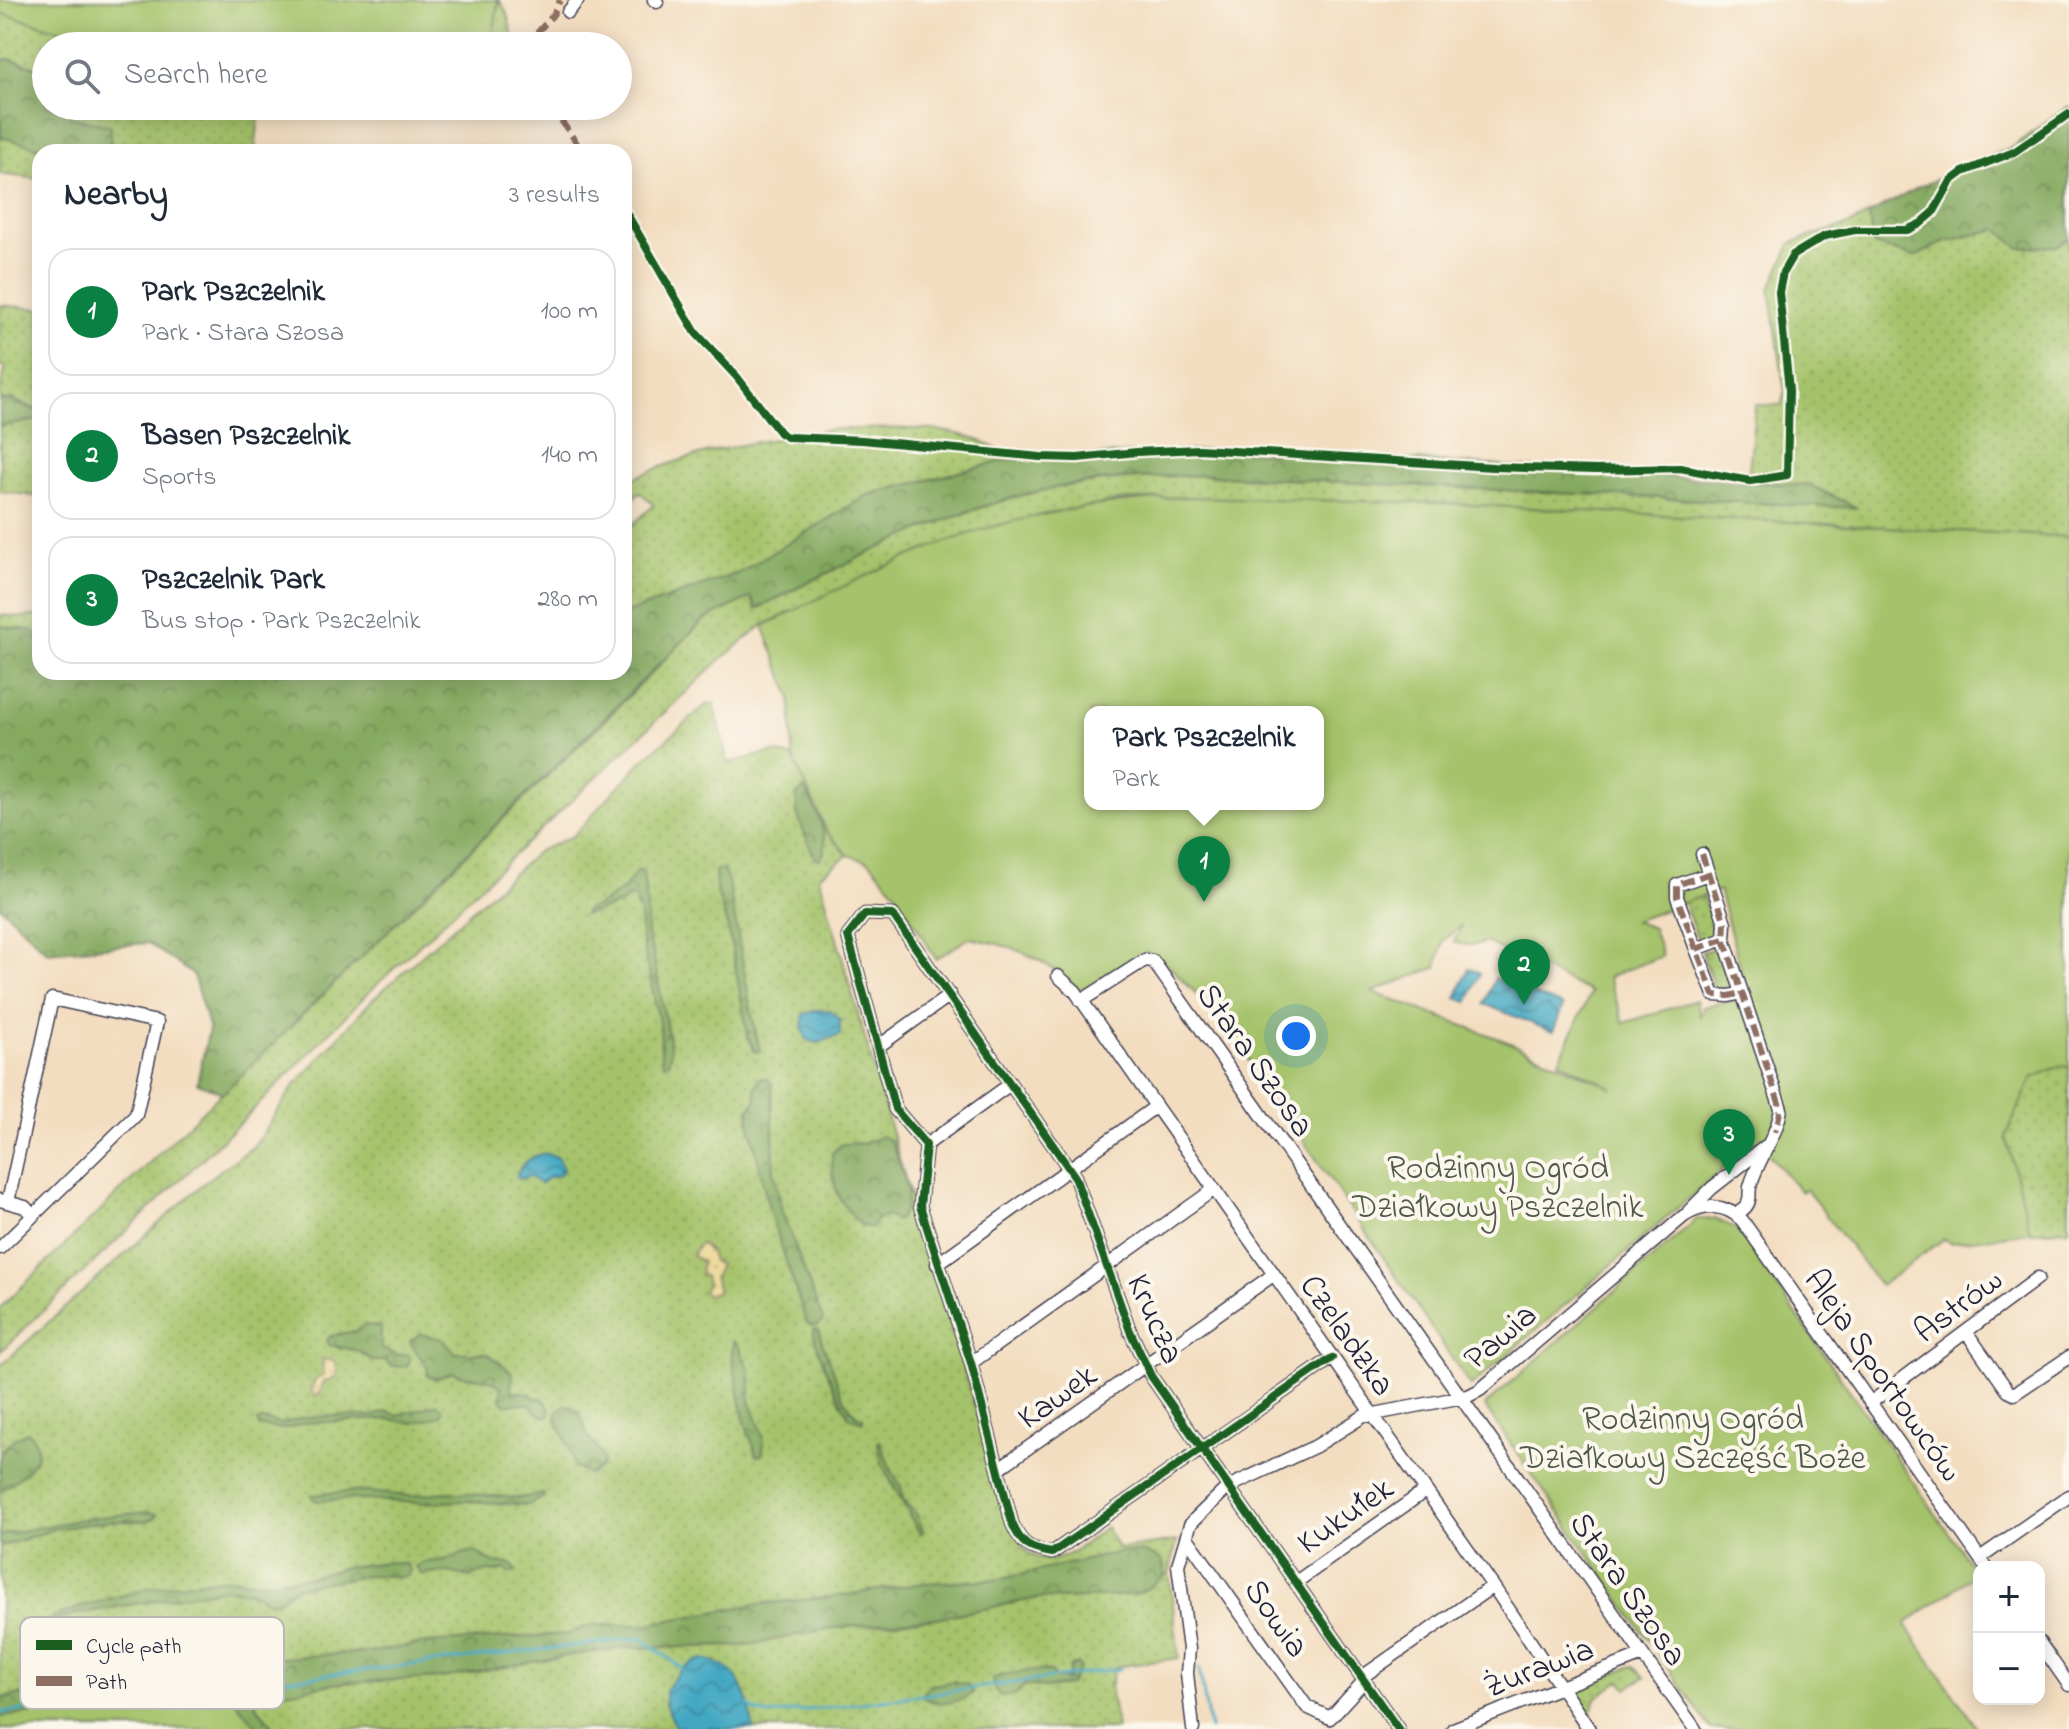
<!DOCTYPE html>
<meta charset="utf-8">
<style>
:root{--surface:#fff;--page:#f6f6f7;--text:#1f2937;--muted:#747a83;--line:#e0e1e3;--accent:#0b8043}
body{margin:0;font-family:"Indie Flower",sans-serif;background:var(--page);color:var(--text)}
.controls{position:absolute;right:24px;bottom:24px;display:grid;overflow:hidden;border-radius:16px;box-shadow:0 4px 20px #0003}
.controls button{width:72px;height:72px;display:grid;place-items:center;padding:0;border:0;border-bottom:2px solid var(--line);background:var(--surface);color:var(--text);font:40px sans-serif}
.you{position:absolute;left:1296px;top:1036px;width:28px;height:28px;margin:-20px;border:6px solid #fff;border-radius:50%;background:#1a73e8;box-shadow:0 0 0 12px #1a73e833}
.badge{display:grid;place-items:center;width:52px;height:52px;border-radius:50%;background:var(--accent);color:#fff;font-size:26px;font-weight:700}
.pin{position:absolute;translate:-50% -66px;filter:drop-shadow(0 2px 4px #0008)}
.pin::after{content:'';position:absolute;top:42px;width:28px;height:24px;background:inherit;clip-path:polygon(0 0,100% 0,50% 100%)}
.popup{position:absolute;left:1084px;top:706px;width:240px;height:104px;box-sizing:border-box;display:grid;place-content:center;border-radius:16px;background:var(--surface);filter:drop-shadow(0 2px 6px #0005);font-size:26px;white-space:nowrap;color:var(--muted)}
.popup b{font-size:30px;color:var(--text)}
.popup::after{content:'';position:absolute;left:50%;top:100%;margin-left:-16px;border:16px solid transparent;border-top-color:var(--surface)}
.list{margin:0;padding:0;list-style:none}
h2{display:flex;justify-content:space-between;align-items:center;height:104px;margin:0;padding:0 32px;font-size:34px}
h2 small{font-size:26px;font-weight:400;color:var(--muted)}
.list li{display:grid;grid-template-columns:52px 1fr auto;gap:24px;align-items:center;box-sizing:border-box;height:128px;margin:0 16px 16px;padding:0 16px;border:2px solid var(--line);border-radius:24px}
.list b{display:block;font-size:30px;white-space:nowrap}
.list p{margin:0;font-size:26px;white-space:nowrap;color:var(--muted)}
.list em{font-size:26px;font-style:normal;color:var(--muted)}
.icon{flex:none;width:44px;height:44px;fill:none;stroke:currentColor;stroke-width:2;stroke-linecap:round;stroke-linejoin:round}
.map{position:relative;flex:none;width:2069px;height:1729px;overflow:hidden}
.search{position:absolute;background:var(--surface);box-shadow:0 4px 20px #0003;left:32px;top:32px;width:600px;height:88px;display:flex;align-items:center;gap:20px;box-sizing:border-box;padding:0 28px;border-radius:44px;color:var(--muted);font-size:30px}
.panel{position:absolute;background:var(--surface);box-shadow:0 4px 20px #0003;left:32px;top:144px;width:600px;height:536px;border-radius:24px}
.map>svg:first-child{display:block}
.grass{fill:url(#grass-dots);stroke:#647252;stroke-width:2}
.forest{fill:url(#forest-crowns);stroke:#53664c;stroke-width:2}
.sand{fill:url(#sand-dots);stroke:#887e6c;stroke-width:2}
.green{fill:#a5c36a;stroke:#647252;stroke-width:2;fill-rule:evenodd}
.water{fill:url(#water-waves);stroke:#32657e;stroke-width:2}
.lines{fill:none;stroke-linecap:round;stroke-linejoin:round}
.stream{stroke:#42a8c2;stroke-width:3}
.minor-casing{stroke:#413e4f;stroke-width:15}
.minor{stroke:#fff;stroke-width:12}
.quiet{stroke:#8d6e63;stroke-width:6;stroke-dasharray:12 6;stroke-linecap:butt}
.cycleway-casing{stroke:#fbf7ec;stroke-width:13}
.cycleway{stroke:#1b5e20;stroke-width:8}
.labels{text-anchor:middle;stroke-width:8;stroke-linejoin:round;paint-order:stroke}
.street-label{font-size:34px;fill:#22223b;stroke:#fbf7ec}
.park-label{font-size:34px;fill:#505a4b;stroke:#fbf7ec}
.key{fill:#fbf7ec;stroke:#bab7b7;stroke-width:2}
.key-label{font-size:22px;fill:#22223b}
</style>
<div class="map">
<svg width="2069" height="1729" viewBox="0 0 2069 1729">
<defs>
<pattern id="grass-dots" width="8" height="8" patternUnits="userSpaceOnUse" patternTransform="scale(2)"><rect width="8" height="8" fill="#a5c36a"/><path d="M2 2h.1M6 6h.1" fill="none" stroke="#8ea75d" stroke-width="1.8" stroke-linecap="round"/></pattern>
<pattern id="forest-crowns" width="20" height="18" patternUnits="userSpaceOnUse" patternTransform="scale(2)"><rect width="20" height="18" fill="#84a95e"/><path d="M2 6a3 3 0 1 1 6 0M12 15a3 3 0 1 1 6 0" fill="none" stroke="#6c894f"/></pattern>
<pattern id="sand-dots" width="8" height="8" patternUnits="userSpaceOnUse" patternTransform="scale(2)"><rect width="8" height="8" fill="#eeda9e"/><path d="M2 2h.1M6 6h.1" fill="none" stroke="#ccbb89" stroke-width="1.8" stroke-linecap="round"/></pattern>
<pattern id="water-waves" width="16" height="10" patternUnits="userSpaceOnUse" patternTransform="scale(2)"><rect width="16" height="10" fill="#42a8c2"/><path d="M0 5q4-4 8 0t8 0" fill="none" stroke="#37889f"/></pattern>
</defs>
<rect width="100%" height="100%" fill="#fbf7ec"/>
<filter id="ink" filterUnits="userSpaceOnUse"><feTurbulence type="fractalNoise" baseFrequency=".0125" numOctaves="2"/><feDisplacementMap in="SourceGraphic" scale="16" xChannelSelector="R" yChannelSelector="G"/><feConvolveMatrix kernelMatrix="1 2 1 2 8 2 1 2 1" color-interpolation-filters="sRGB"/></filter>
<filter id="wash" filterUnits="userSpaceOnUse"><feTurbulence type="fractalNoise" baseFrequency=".006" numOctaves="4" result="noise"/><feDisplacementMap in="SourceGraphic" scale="32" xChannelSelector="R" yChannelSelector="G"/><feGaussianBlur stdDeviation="1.8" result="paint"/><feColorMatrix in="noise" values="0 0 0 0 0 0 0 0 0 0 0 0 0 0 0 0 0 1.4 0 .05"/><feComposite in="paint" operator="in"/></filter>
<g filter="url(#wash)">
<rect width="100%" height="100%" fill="#f3ddc0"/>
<!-- grass -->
<path class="grass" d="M499,0L506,11L516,46H479L493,35Z
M0,13L119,46H46V70L9,59L0,61Z
M72,106H260L255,152H110L111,126L68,117Z
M0,118L2,137L55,152H40V179L0,174Z
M1868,215L1874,245L1915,257L1943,242L1997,229L2057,246L2069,238V537L1436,503L1185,497L1124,500L1052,513L975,532L913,555L763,625L719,661L368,993L246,1117L0,1352V1308L607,718L704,620L751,597L757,609C850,561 946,510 1050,489C1101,479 1152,477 1203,475L1799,505L1812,486L1751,482L1749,472L1755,405H1781L1785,391L1770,289L1792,242L1851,224Z
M0,305L40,309V411L11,399L0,401V390L6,367L0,366Z
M40,420V497L0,491V426Z
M833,429C892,430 963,419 1011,459L868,495L739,573L624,614V520L631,526L654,505L640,492L625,506L624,483C689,450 763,441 833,429Z
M0,615L21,617L40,615V639L34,631L0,626Z
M714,703L728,763L773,752L793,757L827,832L848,855L819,876L901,1165L987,1446L1024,1549C1054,1576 1080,1546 1106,1527L1119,1549L1177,1541L1169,1573L1179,1658L1115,1667L1110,1686L1117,1729H276L256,1706L187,1667L0,1698V1366L206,1181L254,1146L295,1085L372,1000L538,851L573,836L641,762L706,705Z
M1700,889L1716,934L1714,937L1699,943L1680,892Z
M1719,947L1731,980V985L1724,991L1714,988L1702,952Z
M2062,1065L2069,1068V1229L2030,1232L2005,1136L2032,1078Z
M1633,1666L1645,1677L1627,1688L1621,1680L1596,1698L1590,1717L1587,1718L1570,1693L1571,1688Z"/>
<!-- forest -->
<path class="forest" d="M9,59L46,70V106H72L69,117L111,126L110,152H55L1,137L0,61Z
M2069,106V238L2057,246L2019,248L1997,229L1943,242L1915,257L1874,245L1868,215L1919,187L2012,147Z
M11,399L20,405L40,411V420L0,426V401Z
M1207,450L1366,457L1812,486L1857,508L1203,475C1151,477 1100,478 1050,489C946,510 850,561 756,609L751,597L704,620L223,1093L197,1083L209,1029L193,975L148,943L47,952L0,906V626L34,631L40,639V672H624V614L739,573L868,495L1011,459Z
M804,789C815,805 834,844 820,859L814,857C808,836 793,818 797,795Z
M719,869L724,871L729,885L751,1010L760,1051L755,1052L748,1037L729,932L716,888L715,871Z
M639,870L643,873L647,904V936L653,953L671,1051L668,1063L663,1064C659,1051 662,1041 660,1028C655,999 648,970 642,941C640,926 642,911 634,898L628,897L621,904L584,915L586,910C599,906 617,895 627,885C632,880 632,874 639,870Z
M760,1078H766L772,1083L774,1171L782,1212L823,1320L818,1326L809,1325L806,1321L770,1213L749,1120V1109L756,1101L755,1088Z
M882,1136L891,1141C899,1164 920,1202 896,1221L887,1216L877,1219L872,1227H863C838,1203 831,1188 832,1153L842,1144L865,1143Z
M364,1325L381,1327V1349L398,1355L408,1354L410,1359L407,1367L392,1366L386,1361H372C360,1349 345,1348 329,1345L327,1340L330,1336L356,1331Z
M814,1329L819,1330C820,1342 826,1350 830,1362C839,1383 840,1406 863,1418V1422L850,1418C841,1405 811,1340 814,1329Z
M419,1334L443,1339L455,1353H487L513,1373L511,1388L513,1391L530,1394L534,1398H542L548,1405L550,1414L547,1417L542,1416L529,1404H505L501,1399V1387C479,1370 471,1383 453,1372L436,1379L428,1376L427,1367L410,1342Z
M733,1342L737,1344L750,1370V1401L762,1432L764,1443L762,1455L757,1456L744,1419L732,1356Z
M438,1404L443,1410L441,1416L413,1423L389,1419L304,1423L285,1429L259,1426L257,1422L262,1420L282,1424L302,1418L335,1416H371L387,1412L398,1415Z
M566,1405C582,1409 582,1420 587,1434C594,1449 618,1461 589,1475L575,1467C572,1458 570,1449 566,1440C561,1426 547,1415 566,1405Z
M28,1432C54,1456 19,1479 0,1491V1453L16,1437Z
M880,1441L890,1468L901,1486L903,1500L917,1515L923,1530L920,1534L882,1465L878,1443Z
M355,1491L409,1496L447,1492L519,1498L544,1494V1497L528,1505L465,1501L421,1503L350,1499L318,1501L313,1499L312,1495Z
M147,1512L157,1514L155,1518L147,1521H109L54,1529L0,1547V1536L5,1534L83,1519Z
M474,1551L494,1563L511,1564L516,1570L514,1573H508L505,1569L496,1572L488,1571L469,1577L449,1572L422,1575L416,1567C427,1559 436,1562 448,1559C458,1557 464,1552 474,1551Z
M1121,1552H1142L1162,1560L1165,1575L1150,1587L1134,1595L1068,1599L1039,1598L937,1618L827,1629L745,1646L627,1648L572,1655L443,1678L339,1683L256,1697V1706L276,1729H0V1698L187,1667L253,1660L379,1651L426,1643L568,1634L591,1625H643L757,1604L832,1597L924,1583L1002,1579Z
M388,1562L406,1564L410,1570L408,1575L402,1577L373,1575L320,1583L294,1588L278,1601L269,1602C255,1591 240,1590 222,1589L76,1614L48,1625L43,1622L80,1607L153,1587L230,1578L258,1582L309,1577L346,1567Z
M1077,1664L1080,1667L1070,1685L1045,1688L1025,1685L1015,1695L1000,1696L993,1687V1679C1002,1673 1040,1669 1050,1671L1055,1678L1068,1679L1070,1666Z
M954,1681L968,1685L973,1693C959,1703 937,1707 923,1697L928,1686Z"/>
<!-- sand -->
<path class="sand" d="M702,1244L710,1252L713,1262L720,1265L714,1277L718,1291L707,1295L703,1291L707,1284L705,1276L700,1275L702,1261L692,1256L698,1245Z
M322,1359L334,1361L338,1369L335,1377L323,1383L320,1393L315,1397L311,1389L315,1380L324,1375Z"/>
<!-- green -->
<path class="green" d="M0,0H498L493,35L479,46H119L0,13Z
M1185,497L1436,503L2069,537V1068L2062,1065L2032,1078L2006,1136L2030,1232L1951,1243L1944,1239L1880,1286L1806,1189L1801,1192L1766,1151L1752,1141V1144L1471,1386L1220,1018L1169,966L1147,952L1084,994C1045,959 1021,947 969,938L936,959L894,890L870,862L848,855L827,832L793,757L791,697L763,626C832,593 901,555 975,532C1043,511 1114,501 1185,497ZM1090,712H1318V804H1090ZM1719,890L1748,996L1703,1007L1700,1017L1696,1000L1624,1023L1608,977L1662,956L1653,928L1634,921ZM1462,925L1454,942C1464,946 1476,946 1486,942L1591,992L1559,1061L1613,1088L1508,1042L1372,992L1437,967L1443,941Z
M1697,1219H1715L1736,1228L1977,1573L1905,1624L1978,1729H1711L1484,1406Z
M214,1692L230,1695L259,1729H0V1717Z"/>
<!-- water -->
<path class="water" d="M1469,968L1480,973L1468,1002L1456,998Z
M1495,978L1563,1006L1553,1032L1484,1004Z
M817,1010H830L840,1020V1035L817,1043L807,1040L802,1027L804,1014Z
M546,1153L557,1157L563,1169L559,1175L549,1177L540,1184L529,1176L520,1179L517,1177C518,1164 534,1155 546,1153Z
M703,1659C739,1664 750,1696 753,1729H677L665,1704V1690C675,1676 686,1663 703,1659Z"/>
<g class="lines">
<!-- stream -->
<path class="stream" d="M1199,1669L1210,1729
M748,1705L755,1711L768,1715L1120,1669
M0,1713L641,1638L683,1669"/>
</g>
</g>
<g filter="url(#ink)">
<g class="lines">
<!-- minor casing -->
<g class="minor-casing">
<path id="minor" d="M654,0L657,2
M568,12L578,0
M1702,854L1725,923L1724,939L1781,1109C1777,1137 1757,1160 1750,1187C1749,1192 1750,1196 1749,1200C1748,1207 1742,1211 1736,1214
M1724,939L1696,949L1714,995L1729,996L1742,993
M1696,949L1677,897V885L1708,874
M1058,976L1075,991L1493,1586L1589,1729
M1081,1001L1145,960L1153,961L1695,1729
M879,1046L950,995
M926,1145L1009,1085
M0,1200L25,1207L32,1215
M1689,1211L1712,1188L1766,1146
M0,1248L136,1115L157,1022L52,999L8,1202
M937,1264L1155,1107
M1967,1333L2008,1391L2014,1394L2069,1357
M1332,1358L1052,1553C1029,1549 1021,1545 1012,1523L971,1363L920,1206L926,1145L895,1109L848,936L865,914L893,915L1075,1177L1130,1331L1151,1376L1398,1729
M971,1363L1213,1190
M1870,1403L2038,1278
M998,1469L1273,1275
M1188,1539L1307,1707L1330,1718L1364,1681
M1980,1558L2069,1496
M1296,1582L1425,1491
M2039,1642L2069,1685
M1362,1677L1493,1586
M1193,1729L1187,1673L1189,1649L1178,1565L1190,1525L1195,1519L1228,1487L1316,1446L1364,1416L1468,1396L1480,1390L1684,1216C1703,1204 1725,1203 1742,1220L1986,1567
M1453,1729L1643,1655"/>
</g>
<!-- minor -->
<use href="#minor" class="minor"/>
<!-- quiet -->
<path class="quiet" d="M525,46L553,15L560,0
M551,106L583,152
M1702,854L1725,923L1724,939L1781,1109L1775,1132
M1724,939L1696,949L1714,995L1729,996L1742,993
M1696,949L1677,897V885L1708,874"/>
<!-- cycleway casing -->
<g class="cycleway-casing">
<path id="cycleway" d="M624,209L696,333L737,377L780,433L787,437L862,440L1040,457L1077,458L1137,452L1199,449L1493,467L1597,470L1680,468L1750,481L1787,475L1789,390L1779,292L1783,272L1793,255L1825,236L1855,230H1907L1920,224L1933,213L1951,181L1963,172L2014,152L2069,114
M1332,1358L1052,1553C1029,1549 1021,1545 1012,1523L971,1363L920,1206L926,1145L895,1109L848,936L865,914L893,915L1075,1177L1130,1331L1151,1376L1398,1729"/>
</g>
<!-- cycleway -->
<use href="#cycleway" class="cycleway"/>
</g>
</g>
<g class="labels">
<!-- street labels -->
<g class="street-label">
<text transform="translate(1257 1059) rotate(55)" y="12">Stara Szosa</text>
<text transform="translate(1957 1304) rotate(-37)" y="12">Astrów</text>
<text transform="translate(1157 1318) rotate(66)" y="12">Krucza</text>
<text transform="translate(1349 1334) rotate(55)" y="12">Czeladzka</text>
<text transform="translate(1499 1335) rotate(-40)" y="12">Pawia</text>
<text transform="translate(1885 1374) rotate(55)" y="12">Aleja Sportowców</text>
<text transform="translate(1056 1395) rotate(-35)" y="12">Kawek</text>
<text transform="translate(1344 1514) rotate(-35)" y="12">Kukułek</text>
<text transform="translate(1630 1588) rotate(55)" y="12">Stara Szosa</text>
<text transform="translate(1278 1617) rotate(55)" y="12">Sowia</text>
<text transform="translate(1538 1666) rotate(-21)" y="12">Żurawia</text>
</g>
<!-- park labels -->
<g class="park-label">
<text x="1498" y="1178">Rodzinny Ogród<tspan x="1498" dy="39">Działkowy Pszczelnik</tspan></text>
<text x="1693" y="1429">Rodzinny Ogród<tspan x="1693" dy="39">Działkowy Szczęść Boże</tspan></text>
</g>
</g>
<!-- legend -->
<rect x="20" y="1617" width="264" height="92" rx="12" class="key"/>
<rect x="36" y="1640" width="36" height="10" fill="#1b5e20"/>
<rect x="36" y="1676" width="36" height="10" fill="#8d6e63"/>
<g class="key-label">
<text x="86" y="1653">Cycle path</text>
<text x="86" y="1689">Path</text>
</g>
</svg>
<div class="controls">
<button>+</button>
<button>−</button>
</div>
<div class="you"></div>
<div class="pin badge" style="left:1204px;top:902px">1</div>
<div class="popup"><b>Park Pszczelnik</b>Park</div>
<div class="pin badge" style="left:1524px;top:1005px">2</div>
<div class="pin badge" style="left:1729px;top:1175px">3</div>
<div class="search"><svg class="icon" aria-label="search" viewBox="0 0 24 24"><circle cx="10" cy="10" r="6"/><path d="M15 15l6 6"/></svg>Search here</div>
<section class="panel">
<h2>Nearby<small>3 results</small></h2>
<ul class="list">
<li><span class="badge">1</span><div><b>Park Pszczelnik</b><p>Park · Stara Szosa</p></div><em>100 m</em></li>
<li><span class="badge">2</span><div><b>Basen Pszczelnik</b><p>Sports</p></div><em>140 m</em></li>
<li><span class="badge">3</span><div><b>Pszczelnik Park</b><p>Bus stop · Park Pszczelnik</p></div><em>280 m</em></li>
</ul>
</section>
</div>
